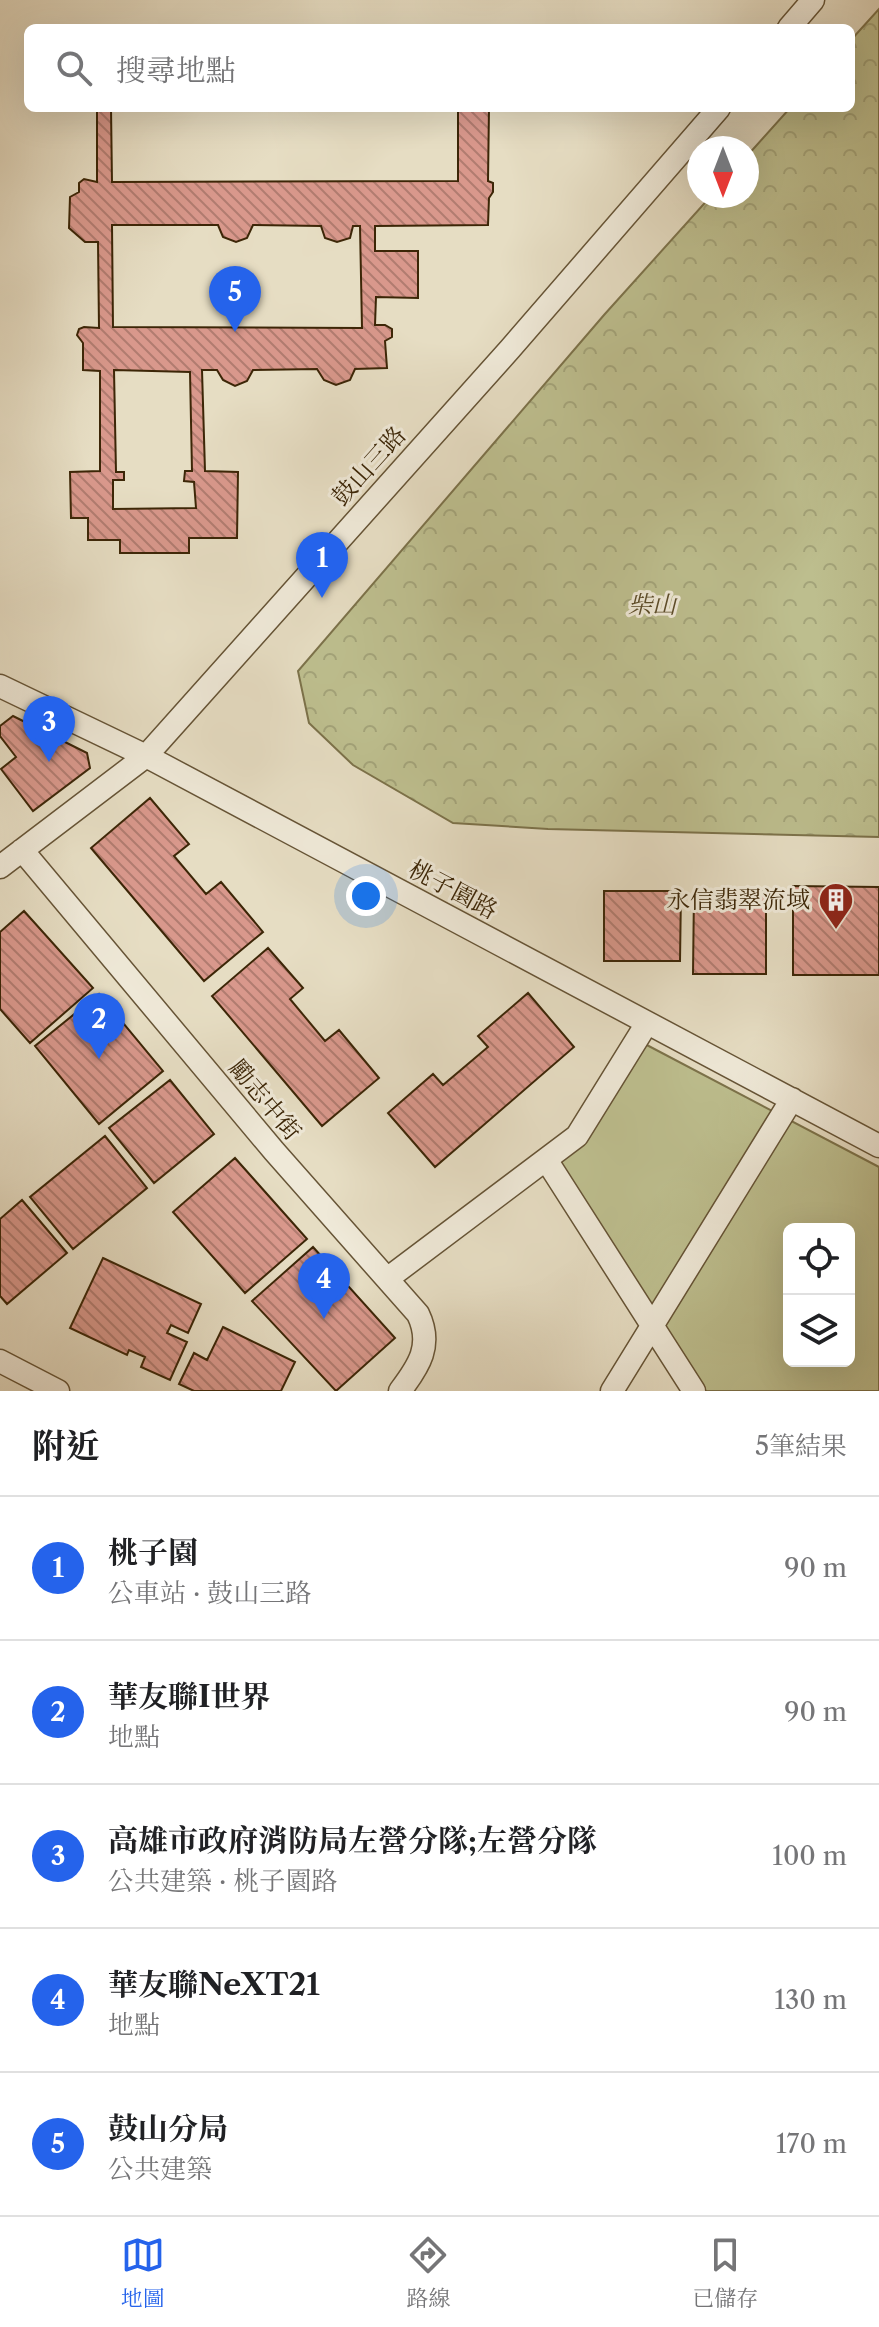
<!DOCTYPE html>
<html lang="zh-TW">
<meta charset="utf-8">
<style>
:root{--surface:#fff;--page:#f6f6f6;--text:#202124;--muted:#757577;--line:#e0e0e0;--accent:#2563eb}
body{margin:0;font-family:"Libre Caslon Text","Noto Serif TC",serif;background:var(--page);color:var(--text)}
.controls{position:absolute;right:24px;bottom:24px;display:grid;overflow:hidden;border-radius:12px;box-shadow:0 8px 32px #0002}
.controls button{width:72px;height:72px;display:grid;place-items:center;padding:0;border:0;border-bottom:2px solid var(--line);background:var(--surface);color:var(--text);font:40px sans-serif}
.compass{position:absolute;left:687px;top:136px;width:72px;height:72px;border-radius:50%;background:var(--surface);box-shadow:0 8px 32px #0002;rotate:180deg}
.you{position:absolute;left:366px;top:896px;width:28px;height:28px;margin:-20px;border:6px solid #fff;border-radius:50%;background:#1a73e8;box-shadow:0 0 0 12px #1a73e833}
.badge{display:grid;place-items:center;width:52px;height:52px;border-radius:50%;background:var(--accent);color:#fff;font-size:26px;font-weight:700}
.pin{position:absolute;translate:-50% -66px;filter:drop-shadow(0 2px 4px #0008)}
.pin::after{content:'';position:absolute;top:42px;width:28px;height:24px;background:inherit;clip-path:polygon(0 0,100% 0,50% 100%)}
.list{margin:0;padding:0;list-style:none}
h2{display:flex;justify-content:space-between;align-items:center;height:104px;margin:0;padding:0 32px;font-size:34px}
h2 small{font-size:26px;font-weight:400;color:var(--muted)}
.list li{display:grid;grid-template-columns:52px 1fr auto;gap:24px;align-items:center;box-sizing:border-box;height:144px;padding:0 32px;border-top:2px solid var(--line)}
.list b{display:block;font-size:30px;white-space:nowrap}
.list p{margin:0;font-size:26px;white-space:nowrap;color:var(--muted)}
.list em{font-size:26px;font-style:normal;color:var(--muted)}
.icon{flex:none;width:44px;height:44px;fill:none;stroke:currentColor;stroke-width:2;stroke-linecap:round;stroke-linejoin:round}
.map{position:relative;flex:none;width:879px;height:1391px;overflow:hidden}
.search{position:absolute;background:var(--surface);box-shadow:0 8px 32px #0002;left:24px;right:24px;top:24px;height:88px;display:flex;align-items:center;gap:20px;box-sizing:border-box;padding:0 28px;border-radius:12px;color:var(--muted);font-size:30px}
.sheet{height:824px;background:var(--surface)}
nav{display:flex;justify-content:space-around;align-items:center;box-sizing:border-box;height:112px;border-top:2px solid var(--line);background:var(--surface);font-size:22px;color:var(--muted)}
nav a{display:grid;justify-items:center;gap:4px}
nav .on{color:var(--accent)}
.map>svg:first-child{display:block}
.green{fill:#bdbe8e;stroke:#7c724a;stroke-width:2;fill-rule:evenodd}
.forest{fill:url(#forest-crowns);stroke:#7c724a;stroke-width:2}
.building{fill:url(#building-back-hatch);stroke:#3c2607;stroke-width:2;fill-rule:evenodd}
.lines{fill:none;stroke-linecap:round;stroke-linejoin:round}
.minor-casing{stroke:#665436;stroke-width:25}
.minor{stroke:#efe9d8;stroke-width:22}
.labels{text-anchor:middle;stroke-width:6;stroke-linejoin:round;paint-order:stroke}
.street-label{font-size:24px;fill:#3c2607;stroke:#efe9d8}
.park-label{font-size:24px;font-style:italic;fill:#5c4c29;stroke:#efe9d8}
.poi-label{font-size:24px;fill:#3c2607;stroke:#efe9d8;text-anchor:end}
</style>
<div class="map">
<svg width="879" height="1391" viewBox="0 0 879 1391">
<defs>
<pattern id="forest-crowns" width="20" height="18" patternUnits="userSpaceOnUse" patternTransform="scale(2)"><rect width="20" height="18" fill="#bdbe8e"/><path d="M2 6a3 3 0 1 1 6 0M12 15a3 3 0 1 1 6 0" fill="none" stroke="#a3a379"/></pattern>
<pattern id="building-back-hatch" width="6" height="6" patternUnits="userSpaceOnUse" patternTransform="scale(2)"><rect width="6" height="6" fill="#d9988c"/><path d="M-1 5l2 2M0 0l6 6M5-1l2 2" fill="none" stroke="#b17c70"/></pattern>
</defs>
<rect width="100%" height="100%" fill="#e6ddc3"/>
<filter id="stains"><feTurbulence type="fractalNoise" baseFrequency=".0025" numOctaves="4"/><feColorMatrix values="0 0 0 0 .2 0 0 0 0 .09 0 0 0 0 .02 0 0 0 .5 -.17"/></filter>
<radialGradient id="worn" r=".72"><stop offset=".6" stop-color="#630" stop-opacity="0"/><stop offset="1" stop-color="#630" stop-opacity=".3"/></radialGradient>
<!-- green -->
<path class="green" d="M643,1043L879,1167V1391H703L558,1161ZM789,1229H849V1361H789Z"/>
<!-- forest -->
<path class="forest" d="M879,9V837L548,829L453,823L353,765L309,723L298,671L604,315L711,196H747V156L790,108H851V40Z"/>
<!-- building -->
<path class="building" d="M97,108H111L112,182L458,181V108H489L488,181L493,183V192L489,198L488,225L375,226V251H418V298L376,297L375,325H385L392,329V337L385,341L387,368L355,369L350,380L336,385L324,380L317,369L253,370L247,381L235,386L223,380L217,370H202L205,471L238,472L237,538H189V553H120V540H88V518H71L70,472L100,471V371L83,370V343L77,335L79,329L84,327L99,328L98,242H85L69,228L70,197L79,192V183L84,179L97,182ZM112,225H218L223,237L236,242L247,238L253,225L321,226L325,238L337,242L350,238L353,226H360L362,328L113,327ZM114,370L190,372L192,471H185L184,481L194,482L196,508L113,509V480H124V472H116Z
M13,716L87,753L90,768L33,811L1,769L16,757L0,736V726Z
M150,798L189,844L174,856L206,894L221,882L263,932L204,981L91,848Z
M793,886L879,887V975H793Z
M604,891H681L680,961H604Z
M694,891H766V974H693Z
M24,911L93,988L30,1043L0,1009V932Z
M268,948L303,988L290,999L325,1041L339,1030L379,1078L322,1126L212,996Z
M528,993L574,1047L435,1167L388,1113L433,1074L443,1085L488,1047L478,1036Z
M99,994L163,1071L99,1124L35,1046Z
M170,1080L214,1134L154,1183L109,1128Z
M105,1136L147,1188L73,1249L30,1197Z
M235,1158L307,1239L245,1293L173,1212Z
M22,1200L67,1253L7,1304L0,1296V1219Z
M313,1247L395,1338L336,1391L252,1301Z
M103,1258L201,1304L188,1333L171,1325L167,1333L187,1342L170,1380L141,1367L145,1357L129,1350L127,1355L70,1328Z
M223,1327L295,1362L281,1391H194L179,1384L194,1353L207,1360Z"/>
<g class="lines">
<!-- minor casing -->
<g class="minor-casing">
<path id="minor" d="M789,28L813,0
M0,686L146,756L879,1146
M22,850L274,1151L418,1314C433,1345 419,1366 400,1391
M0,867L146,756L510,349L719,108
M547,1161L694,1391
M387,1279L577,1136L647,1023
M0,1361L58,1391
M612,1391L792,1099"/>
</g>
<!-- minor -->
<use href="#minor" class="minor"/>
</g>
<!-- icons -->
<defs>
<g id="building-pin" transform="scale(1.8)"><path d="M0 17L-7.5 6A9.5 9.5 0 1 1 7.5 6Z" fill="#8f2418" stroke="#efe9d8"/><path d="M-4-6H4V6H1V3H-1V6H-4ZM-2.5-4.3h1.7v1.8h-1.7ZM.8-4.3h1.7v1.8H.8ZM-2.5-1h1.7V.8h-1.7ZM.8-1h1.7V.8H.8Z" fill="#fff"/></g>
</defs>
<g fill-rule="evenodd">
<use href="#building-pin" x="836" y="900"/>
</g>
<g class="labels">
<!-- street labels -->
<g class="street-label">
<text transform="translate(369 466) rotate(-48)" y="8">鼓山三路</text>
<text transform="translate(453 890) rotate(28)" y="8">桃子園路</text>
<text transform="translate(265 1100) rotate(50)" y="8">勵志中街</text>
</g>
<!-- park labels -->
<g class="park-label">
<text x="652" y="613">柴山</text>
</g>
<!-- poi labels -->
<g class="poi-label">
<text x="810" y="908">永信翡翠流域</text>
</g>
</g>
<rect width="100%" height="100%" filter="url(#stains)"/>
<rect width="100%" height="100%" fill="url(#worn)"/>
</svg>
<div class="controls">
<button><svg class="icon" aria-label="locate" viewBox="0 0 24 24"><circle cx="12" cy="12" r="6"/><path d="M12 2v4M12 18v4M2 12h4M18 12h4"/></svg></button>
<button><svg class="icon" aria-label="layers" viewBox="0 0 24 24"><path d="M12 4l9 5-9 5-9-5zM3 14l9 5 9-5"/></svg></button>
</div>
<svg class="compass" viewBox="-18 -18 36 36"><path d="M0-13l5 13h-10z" fill="#e53935"/><path d="M0 13l5-13h-10z" fill="#757577"/></svg>
<div class="you"></div>
<div class="pin badge" style="left:322px;top:598px">1</div>
<div class="pin badge" style="left:99px;top:1059px">2</div>
<div class="pin badge" style="left:49px;top:762px">3</div>
<div class="pin badge" style="left:324px;top:1319px">4</div>
<div class="pin badge" style="left:235px;top:332px">5</div>
<div class="search"><svg class="icon" aria-label="search" viewBox="0 0 24 24"><circle cx="10" cy="10" r="6"/><path d="M15 15l6 6"/></svg>搜尋地點</div>
</div>
<section class="sheet">
<h2>附近<small>5筆結果</small></h2>
<ul class="list">
<li><span class="badge">1</span><div><b>桃子園</b><p>公車站 · 鼓山三路</p></div><em>90 m</em></li>
<li><span class="badge">2</span><div><b>華友聯I世界</b><p>地點</p></div><em>90 m</em></li>
<li><span class="badge">3</span><div><b>高雄市政府消防局左營分隊;左營分隊</b><p>公共建築 · 桃子園路</p></div><em>100 m</em></li>
<li><span class="badge">4</span><div><b>華友聯NeXT21</b><p>地點</p></div><em>130 m</em></li>
<li><span class="badge">5</span><div><b>鼓山分局</b><p>公共建築</p></div><em>170 m</em></li>
</ul>
</section>
<nav>
<a class="on"><svg class="icon" aria-label="map" viewBox="0 0 24 24"><path d="M3 6l6-2 6 2 6-2v14l-6 2-6-2-6 2zM9 4v14M15 6v14"/></svg>地圖</a>
<a><svg class="icon" aria-label="directions" viewBox="0 0 24 24"><path d="M12 3l9 9-9 9-9-9zM9 14v-3h6M13 9l2 2-2 2"/></svg>路線</a>
<a><svg class="icon" aria-label="saved" viewBox="0 0 24 24"><path d="M7 4h10v16l-5-4-5 4z"/></svg>已儲存</a>
</nav>
